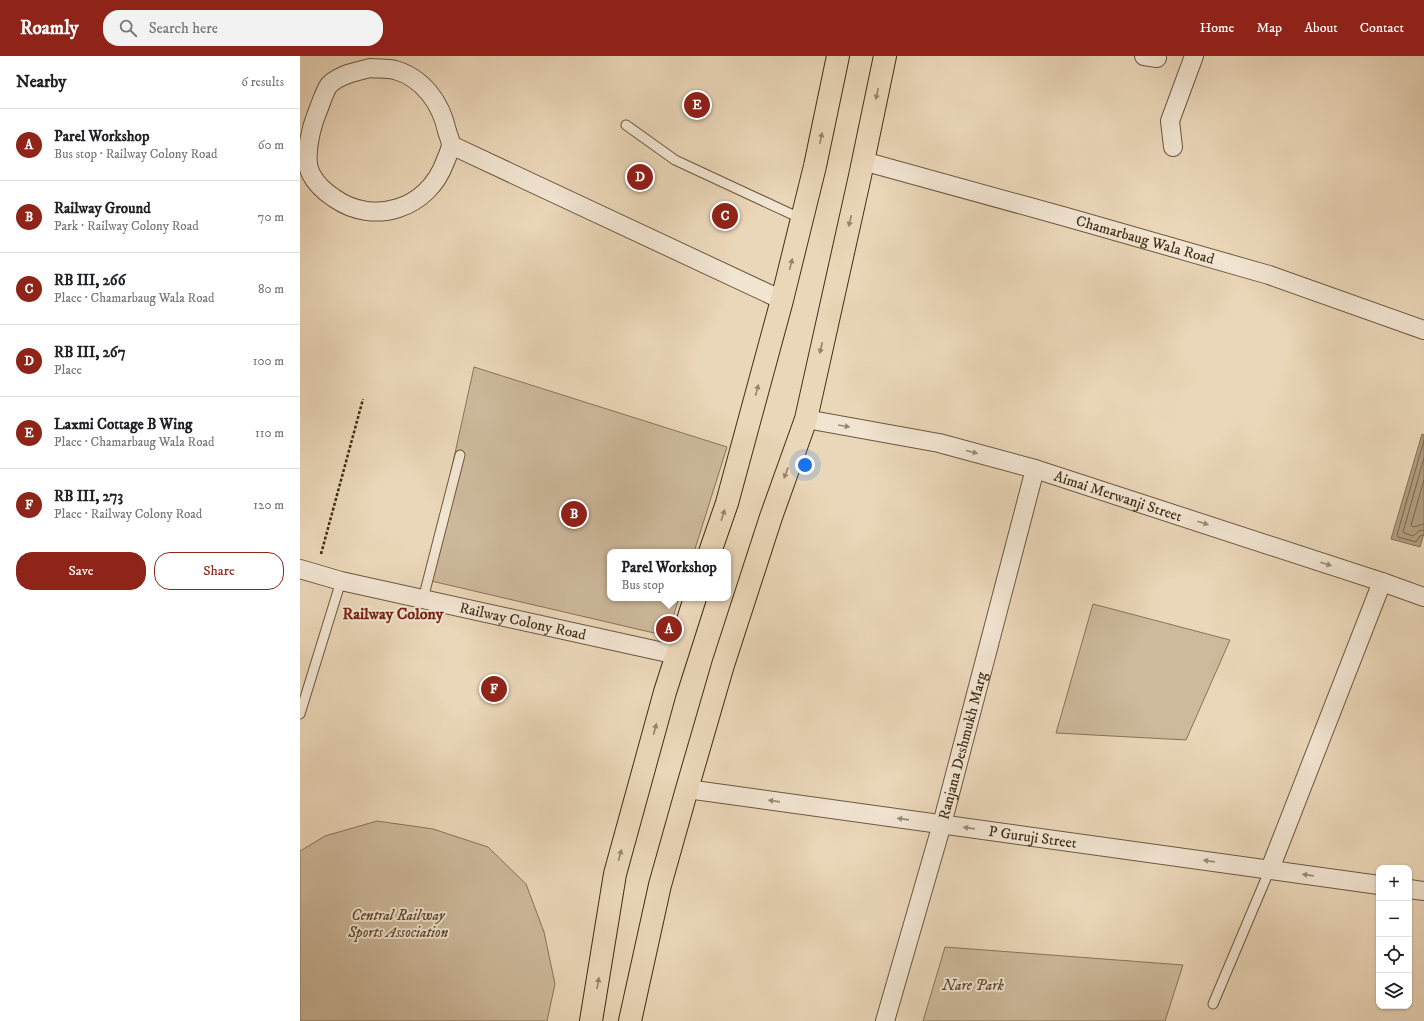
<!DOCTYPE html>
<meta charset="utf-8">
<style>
:root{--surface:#fff;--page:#f2f2f2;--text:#202124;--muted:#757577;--line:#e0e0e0;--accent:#8f2418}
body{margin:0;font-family:"IM FELL DW Pica",serif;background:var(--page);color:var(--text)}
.controls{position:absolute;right:12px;bottom:12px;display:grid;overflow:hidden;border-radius:8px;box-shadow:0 1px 3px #0004}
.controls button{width:36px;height:36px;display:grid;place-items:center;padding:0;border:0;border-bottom:1px solid var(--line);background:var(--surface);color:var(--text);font:20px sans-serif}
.you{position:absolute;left:505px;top:409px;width:14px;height:14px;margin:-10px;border:3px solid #fff;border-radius:50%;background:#1a73e8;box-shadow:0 0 0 6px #1a73e833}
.badge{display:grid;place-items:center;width:26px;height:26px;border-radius:50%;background:var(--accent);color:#fff;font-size:13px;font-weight:700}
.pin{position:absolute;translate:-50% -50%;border:2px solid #fff;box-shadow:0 1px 4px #0006}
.popup{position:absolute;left:307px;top:493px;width:124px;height:52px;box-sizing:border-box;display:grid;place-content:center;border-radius:8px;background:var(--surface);filter:drop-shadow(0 1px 3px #0005);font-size:13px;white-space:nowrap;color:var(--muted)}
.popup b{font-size:15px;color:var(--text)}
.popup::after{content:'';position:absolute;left:50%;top:100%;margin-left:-8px;border:8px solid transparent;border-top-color:var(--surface)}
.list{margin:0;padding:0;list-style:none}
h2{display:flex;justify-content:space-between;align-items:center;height:52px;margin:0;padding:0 16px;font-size:17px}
h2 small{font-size:13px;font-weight:400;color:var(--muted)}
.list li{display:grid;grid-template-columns:26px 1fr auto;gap:12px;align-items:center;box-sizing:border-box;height:72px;padding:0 16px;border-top:1px solid var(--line)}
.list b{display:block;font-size:15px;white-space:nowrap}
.list p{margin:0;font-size:13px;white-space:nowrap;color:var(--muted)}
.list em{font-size:13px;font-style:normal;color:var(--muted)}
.actions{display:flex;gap:8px;padding:12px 16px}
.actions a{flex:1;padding:9px 0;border:1px solid var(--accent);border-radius:16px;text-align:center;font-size:14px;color:var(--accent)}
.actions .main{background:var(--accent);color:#fff}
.icon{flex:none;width:22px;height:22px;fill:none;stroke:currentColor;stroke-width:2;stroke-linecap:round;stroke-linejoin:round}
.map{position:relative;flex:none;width:1124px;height:965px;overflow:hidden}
header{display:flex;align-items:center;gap:24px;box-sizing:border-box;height:56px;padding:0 20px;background:var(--accent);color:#fff}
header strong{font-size:19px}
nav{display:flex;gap:22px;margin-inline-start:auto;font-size:14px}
.search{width:280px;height:36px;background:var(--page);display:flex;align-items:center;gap:10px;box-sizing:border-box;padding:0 14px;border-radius:16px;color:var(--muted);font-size:15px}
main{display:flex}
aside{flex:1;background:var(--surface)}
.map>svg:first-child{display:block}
.green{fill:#cdb99c;stroke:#877458}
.water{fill:#b19d81;stroke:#847156}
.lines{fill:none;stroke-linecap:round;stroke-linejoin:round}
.shore{stroke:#79664b;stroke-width:1}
.service-casing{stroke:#6b583e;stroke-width:11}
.minor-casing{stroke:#6b583e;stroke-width:20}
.trunk-casing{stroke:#412e15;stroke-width:24}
.path{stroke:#412e15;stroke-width:2.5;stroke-dasharray:3 2;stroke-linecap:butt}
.service{stroke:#f1e4d1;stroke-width:9}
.minor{stroke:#f1e4d1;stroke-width:18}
.trunk{stroke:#ead6b8;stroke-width:22}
.oneway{fill:#968266}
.oneway2{fill:#998973}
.labels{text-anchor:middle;stroke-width:4;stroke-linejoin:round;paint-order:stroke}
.street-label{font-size:15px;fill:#412e15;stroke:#f1e4d1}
.park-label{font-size:15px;font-style:italic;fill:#5d4a30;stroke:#f1e4d1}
.neighbourhood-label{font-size:16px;font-weight:bold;fill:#7a1f14;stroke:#f1e4d1}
</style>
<header>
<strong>Roamly</strong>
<div class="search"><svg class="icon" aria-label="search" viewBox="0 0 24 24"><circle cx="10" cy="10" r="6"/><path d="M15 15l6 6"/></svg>Search here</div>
<nav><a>Home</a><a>Map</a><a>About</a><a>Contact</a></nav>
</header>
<main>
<aside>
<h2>Nearby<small>6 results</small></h2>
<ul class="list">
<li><span class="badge">A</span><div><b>Parel Workshop</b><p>Bus stop · Railway Colony Road</p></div><em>60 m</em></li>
<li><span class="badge">B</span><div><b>Railway Ground</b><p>Park · Railway Colony Road</p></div><em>70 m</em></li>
<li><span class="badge">C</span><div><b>RB III, 266</b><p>Place · Chamarbaug Wala Road</p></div><em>80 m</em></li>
<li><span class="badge">D</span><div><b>RB III, 267</b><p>Place</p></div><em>100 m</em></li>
<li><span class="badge">E</span><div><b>Laxmi Cottage B Wing</b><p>Place · Chamarbaug Wala Road</p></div><em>110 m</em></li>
<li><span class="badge">F</span><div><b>RB III, 273</b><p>Place · Railway Colony Road</p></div><em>120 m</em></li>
</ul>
<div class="actions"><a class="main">Save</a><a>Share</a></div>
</aside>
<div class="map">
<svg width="1124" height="965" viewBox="0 0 1124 965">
<rect width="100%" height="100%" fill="#ead6b8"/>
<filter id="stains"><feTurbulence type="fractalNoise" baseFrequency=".005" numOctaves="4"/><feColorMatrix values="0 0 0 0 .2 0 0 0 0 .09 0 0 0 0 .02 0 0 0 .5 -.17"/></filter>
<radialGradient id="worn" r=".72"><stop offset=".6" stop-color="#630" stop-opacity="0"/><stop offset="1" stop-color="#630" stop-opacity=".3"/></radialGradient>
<!-- green -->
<path class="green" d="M174,311L427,391L394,496H310V542H379L367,580L127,524Z
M793,548L930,584L886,684L756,677Z
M77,765L133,773L188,791L226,828L244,876L255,928L247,965H0V795L25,780Z
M645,891L883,909L865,965H623Z"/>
<!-- water -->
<path class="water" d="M1122,378L1124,379V477L1120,491L1091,483Z"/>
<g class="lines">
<!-- shore -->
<path class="shore" d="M1124,384L1097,479L1098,481L1116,486L1120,480L1124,479
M1124,402L1103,476L1104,477L1113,480L1119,475L1124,474
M1124,424L1111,469L1113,471L1124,468"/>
<!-- service casing -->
<g class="service-casing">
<path id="service" d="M326,69L375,104L502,163
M123,543L160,399
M0,658L41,525
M913,948L970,813"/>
</g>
<!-- minor casing -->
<g class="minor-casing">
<g id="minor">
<path d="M844,0L857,2"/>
<path d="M70,12C78,13 87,12 95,14C123,22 141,47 147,75C148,79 151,85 151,89C150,95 147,101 145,106C128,153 74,170 34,142C25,136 16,128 11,118C3,103 11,72 17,57C20,50 25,34 29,29C39,19 57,15 70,12Z"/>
<path d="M151,89L482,244"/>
<path d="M873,91L870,65L894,0"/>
<path id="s1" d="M563,105L766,161L969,219L1124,274"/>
<path id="s2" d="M506,363L639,387L735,413L1082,526L1124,541"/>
<path id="s3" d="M0,513L41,525L377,599"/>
<path id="s4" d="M387,733L1079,829"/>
<path d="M970,813L1082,526"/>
<path d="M1109,833L1124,835"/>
<path id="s5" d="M585,965L642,768L735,413"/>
</g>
</g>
<!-- trunk casing -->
<g class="trunk-casing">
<path id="trunk" d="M410,496L427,447L482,244L515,110L538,0
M291,965L315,818L365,636L395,542
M330,965L360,829L387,733L423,609L471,461L506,363L560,120L585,0"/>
</g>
<!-- path -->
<path class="path" d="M21,498L63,343"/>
<!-- service -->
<use href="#service" class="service"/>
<!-- minor -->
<use href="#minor" class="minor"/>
<!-- trunk -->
<use href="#trunk" class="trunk"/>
</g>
<!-- one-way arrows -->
<defs><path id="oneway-solid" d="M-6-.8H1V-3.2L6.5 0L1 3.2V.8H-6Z"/></defs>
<g class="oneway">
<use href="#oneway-solid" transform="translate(577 38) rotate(102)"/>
<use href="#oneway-solid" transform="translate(521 82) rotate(-78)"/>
<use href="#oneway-solid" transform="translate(550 165) rotate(103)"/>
<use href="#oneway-solid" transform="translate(491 208) rotate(-76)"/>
<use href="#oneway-solid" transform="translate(521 292) rotate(103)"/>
<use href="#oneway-solid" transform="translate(457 334) rotate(-75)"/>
<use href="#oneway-solid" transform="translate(486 417) rotate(110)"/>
<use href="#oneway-solid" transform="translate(423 459) rotate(-72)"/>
<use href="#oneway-solid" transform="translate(355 673) rotate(-75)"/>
<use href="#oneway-solid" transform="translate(320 799) rotate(-75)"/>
<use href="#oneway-solid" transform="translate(298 927) rotate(-81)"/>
</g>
<g class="oneway2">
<use href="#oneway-solid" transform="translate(544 370) rotate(10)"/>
<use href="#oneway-solid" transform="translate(672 396) rotate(15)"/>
<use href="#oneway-solid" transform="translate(903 467) rotate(18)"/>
<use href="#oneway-solid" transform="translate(1026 508) rotate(18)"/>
<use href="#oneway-solid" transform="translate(474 745) rotate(-172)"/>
<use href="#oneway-solid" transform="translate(603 763) rotate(-172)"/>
<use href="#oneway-solid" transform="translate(669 772) rotate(-172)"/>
<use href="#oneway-solid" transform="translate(909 805) rotate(-172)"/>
<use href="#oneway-solid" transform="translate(1008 819) rotate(-172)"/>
</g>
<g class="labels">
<!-- street labels -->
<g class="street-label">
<text dy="5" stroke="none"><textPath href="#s1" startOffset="293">Chamarbaug Wala Road</textPath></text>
<text dy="5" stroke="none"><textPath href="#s2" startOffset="322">Aimai Merwanji Street</textPath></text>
<text dy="5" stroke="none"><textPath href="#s3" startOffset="229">Railway Colony Road</textPath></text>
<text dy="5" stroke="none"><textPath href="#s5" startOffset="286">Ranjana Deshmukh Marg</textPath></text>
<text dy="5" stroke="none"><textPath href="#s4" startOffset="349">P Guruji Street</textPath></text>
</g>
<!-- park labels -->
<g class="park-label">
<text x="98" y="864">Central Railway<tspan x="98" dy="17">Sports Association</tspan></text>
<text x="673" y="934">Nare Park</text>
</g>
<!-- neighbourhood labels -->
<g class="neighbourhood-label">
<text x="93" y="563">Railway Colony</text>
</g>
</g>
<rect width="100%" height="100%" filter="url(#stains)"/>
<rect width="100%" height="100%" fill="url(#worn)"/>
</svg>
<div class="controls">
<button>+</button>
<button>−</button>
<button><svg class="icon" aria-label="locate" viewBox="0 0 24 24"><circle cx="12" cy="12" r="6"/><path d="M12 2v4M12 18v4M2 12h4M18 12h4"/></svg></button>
<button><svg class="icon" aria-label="layers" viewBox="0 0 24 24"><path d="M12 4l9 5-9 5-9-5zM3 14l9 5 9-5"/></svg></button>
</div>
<div class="you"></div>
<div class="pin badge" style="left:369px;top:573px">A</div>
<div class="popup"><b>Parel Workshop</b>Bus stop</div>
<div class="pin badge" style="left:274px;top:458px">B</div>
<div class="pin badge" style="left:425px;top:160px">C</div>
<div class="pin badge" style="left:340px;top:121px">D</div>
<div class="pin badge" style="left:397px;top:49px">E</div>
<div class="pin badge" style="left:194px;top:633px">F</div>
</div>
</main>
